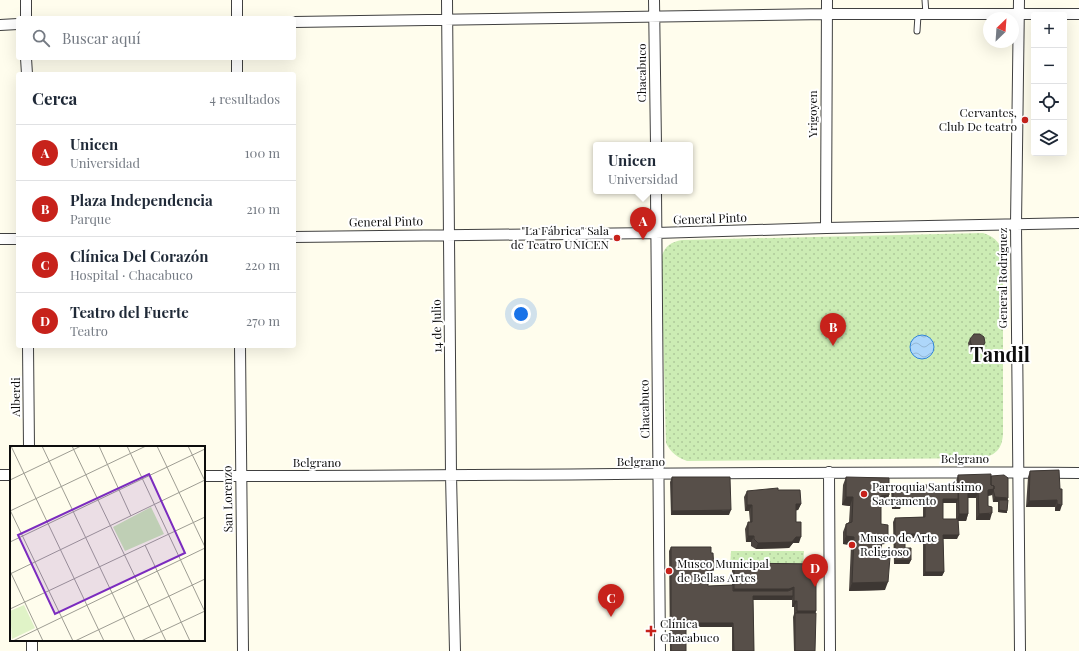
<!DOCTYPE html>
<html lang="es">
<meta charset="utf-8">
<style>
:root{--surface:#fff;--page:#f2f2f3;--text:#1f2937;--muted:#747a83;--line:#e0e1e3;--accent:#c7221b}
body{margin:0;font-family:"Playfair Display",serif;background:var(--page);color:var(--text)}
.controls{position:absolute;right:12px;top:12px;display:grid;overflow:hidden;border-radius:4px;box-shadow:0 4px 16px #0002}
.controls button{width:36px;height:36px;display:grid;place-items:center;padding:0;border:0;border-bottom:1px solid var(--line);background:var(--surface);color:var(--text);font:20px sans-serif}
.compass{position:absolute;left:983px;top:12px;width:36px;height:36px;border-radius:50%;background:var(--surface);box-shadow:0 4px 16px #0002;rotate:25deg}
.you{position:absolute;left:521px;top:314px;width:14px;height:14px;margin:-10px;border:3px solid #fff;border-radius:50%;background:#1a73e8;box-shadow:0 0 0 6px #1a73e833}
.badge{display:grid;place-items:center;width:26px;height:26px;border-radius:50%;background:var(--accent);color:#fff;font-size:13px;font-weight:700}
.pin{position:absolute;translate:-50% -33px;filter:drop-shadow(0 1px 2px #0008)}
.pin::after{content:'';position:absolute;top:21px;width:14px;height:12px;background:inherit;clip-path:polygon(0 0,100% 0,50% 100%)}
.popup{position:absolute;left:593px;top:142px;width:100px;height:52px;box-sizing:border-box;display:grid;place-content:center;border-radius:4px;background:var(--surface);filter:drop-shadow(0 1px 3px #0005);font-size:13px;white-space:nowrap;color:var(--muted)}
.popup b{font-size:15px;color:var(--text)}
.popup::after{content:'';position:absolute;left:50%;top:100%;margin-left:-8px;border:8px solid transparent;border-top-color:var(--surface)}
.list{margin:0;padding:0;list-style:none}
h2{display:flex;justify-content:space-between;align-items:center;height:52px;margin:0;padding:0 16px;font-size:17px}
h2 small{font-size:13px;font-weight:400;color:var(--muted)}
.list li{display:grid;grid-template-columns:26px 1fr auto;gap:12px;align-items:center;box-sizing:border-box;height:56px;padding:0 16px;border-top:1px solid var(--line)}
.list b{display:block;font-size:15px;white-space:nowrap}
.list p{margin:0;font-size:13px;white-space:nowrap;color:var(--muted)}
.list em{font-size:13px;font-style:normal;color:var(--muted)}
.icon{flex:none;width:22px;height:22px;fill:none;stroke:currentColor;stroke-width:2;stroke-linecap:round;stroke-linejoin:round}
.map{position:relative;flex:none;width:1079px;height:651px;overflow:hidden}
.search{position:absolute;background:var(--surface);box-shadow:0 4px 16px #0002;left:16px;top:16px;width:280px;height:44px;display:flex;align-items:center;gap:10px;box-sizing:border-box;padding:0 14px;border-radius:4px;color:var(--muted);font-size:15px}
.panel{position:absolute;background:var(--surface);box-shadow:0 4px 16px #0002;left:16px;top:72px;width:280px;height:276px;border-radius:4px}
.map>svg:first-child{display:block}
.park{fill:url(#park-dots)}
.water{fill:url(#water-waves);stroke:#3085d7}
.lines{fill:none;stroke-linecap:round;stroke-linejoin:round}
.lane-casing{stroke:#404040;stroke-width:7}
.street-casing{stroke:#404040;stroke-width:12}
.lane{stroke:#fff;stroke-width:5}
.street{stroke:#fff;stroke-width:10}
.wall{fill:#4b443f;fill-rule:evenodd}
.shaded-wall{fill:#3d3733}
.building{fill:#574f49;stroke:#3d3733}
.poi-dot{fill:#c7221b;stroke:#fff;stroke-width:1.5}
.labels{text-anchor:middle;stroke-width:4;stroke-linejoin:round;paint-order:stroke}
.street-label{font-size:12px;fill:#0d0d0d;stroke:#fff}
.poi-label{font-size:12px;fill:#0d0d0d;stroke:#fff;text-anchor:start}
.town-label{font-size:20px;font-weight:bold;fill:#0d0d0d;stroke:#fff}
.inset-road{fill:none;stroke:#9e9d93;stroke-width:1}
.view{fill:#7b2cbf;fill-opacity:0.15;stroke:#7b2cbf;stroke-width:2}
.inset-edge{fill:none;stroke:#0d0d0d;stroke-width:2}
</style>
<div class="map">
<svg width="1079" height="651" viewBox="0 0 1079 651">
<defs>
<pattern id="park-dots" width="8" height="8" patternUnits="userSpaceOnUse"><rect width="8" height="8" fill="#ccecb4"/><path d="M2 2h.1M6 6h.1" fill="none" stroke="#aec99a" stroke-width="1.8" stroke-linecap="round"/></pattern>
<pattern id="water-waves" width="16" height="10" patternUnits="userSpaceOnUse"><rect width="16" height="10" fill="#aed7fa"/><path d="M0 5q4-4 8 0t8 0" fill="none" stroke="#94b7d5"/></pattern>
</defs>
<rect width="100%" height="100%" fill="#fffded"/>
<!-- park -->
<path class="park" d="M983,233C993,236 999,241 1003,252V434C1002,449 996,455 982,458L687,461C677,457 671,453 666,443L661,259C664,247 670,242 682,240Z
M731,551H804L803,568L730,567Z"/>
<!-- water -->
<path class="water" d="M910 347a12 12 0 1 1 24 0a12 12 0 1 1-24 0Z"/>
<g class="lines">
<!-- lane casing -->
<g class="lane-casing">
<path id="lane" d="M925,0L926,14
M917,31L918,15"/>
</g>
<!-- street casing -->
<g class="street-casing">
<path id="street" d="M26,0V18
M237,0V18
M447,0L451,475L455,651
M654,0L656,145
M1019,0L1016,224L1020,651
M294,22L827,14H1079
M0,25L18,24
M26,58L27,74
M237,58V74
M656,191L660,651
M826,228L827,0
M294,237L656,233L826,228L1079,223
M0,239H18
M28,346L29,447
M240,346L243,651
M829,472L830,651
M0,475H11
M204,476C496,477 787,470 1079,473
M32,640V651"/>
</g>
<!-- lane -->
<use href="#lane" class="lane"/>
<!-- street -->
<use href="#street" class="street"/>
</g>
<!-- wall -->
<path class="wall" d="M970,339L983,347L980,352L973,353L969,349L968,343Z
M1059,470L1060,511H1055V507H1026L1028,477L1030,471Z
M958,475L991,476L1008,500L1007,511V513L998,512V502H993L992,494V495L988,496V506L990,520H976V498H968V514L966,521H958L957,539H943L944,572L942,576H923V538H905V548L911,560L909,564H894L893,522L895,518L923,517V503L901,504L900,509H892L891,489L893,485H956V481ZM943,503H956V519H943Z
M672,477L729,515H671L670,482Z
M846,477L889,495L886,504H881V524L888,536L885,544H881V555L885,590L849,591L851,545L843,544V532L846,524L849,522L850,506L842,505L843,485Z
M778,490L801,504L798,510H796V522L799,543H793L789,548L756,549L751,546V542H746L745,529L748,522H750L749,511H745L744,497L747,491Z
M671,547L711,553L714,569L712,574H708V586L732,585V569L734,563L816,564L815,651H794L793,617L794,614V607H792V600H753L754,651H732V627H686V651H670L669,551Z"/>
<!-- shaded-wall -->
<path class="shaded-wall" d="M985,343L983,347L980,352L973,353L975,348Z
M994,489L992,495L985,496L988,490Z
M968,492H978L976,498H965Z
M889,495L886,504H878L881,496Z
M846,497H853L850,506L842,505Z
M995,497L1008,498L1007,502L999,500L998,502H993Z
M901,499H925L923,503L900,504Z
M943,499H958L957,503H941Z
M1057,500L1055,507H1026L1029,501Z
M796,504H801L798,510L794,511Z
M893,504H901L900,509H892Z
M1057,504L1062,505L1060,511H1055Z
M747,505H752L749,511H745Z
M731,510L729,515H671L672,511Z
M999,510L1007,511V513L998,512Z
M992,513L990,520H976L979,514Z
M959,514H968L966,521H957Z
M905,534H925L923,538H903Z
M943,535H959L957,539H942Z
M748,536H754L751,542H746Z
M846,536L854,537L851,545L843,544Z
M882,536H888L885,544L878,545Z
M796,537H801L799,543H793L789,548L756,549L758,543Z
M895,560H911L909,564H894Z
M714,569L712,574H706L708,570Z
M925,572H944L942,576H923Z
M888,582L885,590L849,591L852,583Z
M794,587L792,593L732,595L734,589Z
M753,596H793L792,600H752Z
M794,601H797L794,607H792Z
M797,611H816L814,617L795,616Z
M686,623H733L732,627H684Z"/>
<!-- building -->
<path class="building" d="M974,334H980L984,337L985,343L982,347L975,348L971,344L970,339Z
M1059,470L1060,489H1062V505L1057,504V500L1029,501L1030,471Z
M991,474V485L994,486V489L988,490V506L992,507V513L979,514L978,492H968V514H959L958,475Z
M1004,475L1008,478V498L995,497L993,489H994V486L991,485V476Z
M672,477H730L731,510L672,511Z
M846,477L889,478V495L881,496V524L888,525V536H882L881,555L890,557L888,582L852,583L854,537L846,536V524L852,522L853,497H846Z
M893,485H958V499H943V519H958L959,535H943L944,572H925V534H905V548H911V560H895V518L925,517V499H901V504H893Z
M778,488V490H800L801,504H796V522H801V537H796L792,542L758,543L754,539V536H748V522H752V505H747V491Z
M999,500H1008L1007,511L999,510Z
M671,547H711V553H713L714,569L708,570V586L733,585V591H788L793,589V596H753L754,651H734L733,623H686V651H671Z
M734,563L816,564V611H797V601H794V587L789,589H734Z
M795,613H816L815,651H795Z"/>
<!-- markers -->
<g class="poi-dot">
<circle cx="1025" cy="120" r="4"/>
<circle cx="617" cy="238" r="4"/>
<circle cx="864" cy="494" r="4"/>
<circle cx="852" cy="545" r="4"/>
<circle cx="669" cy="571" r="4"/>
<path d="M649 625h4v4h4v4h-4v4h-4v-4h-4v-4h4z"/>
</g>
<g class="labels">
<!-- street labels -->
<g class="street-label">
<text transform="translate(642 73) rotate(-90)" y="4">Chacabuco</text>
<text transform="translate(813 114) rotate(-90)" y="4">Yrigoyen</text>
<text transform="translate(710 219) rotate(-2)" y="4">General Pinto</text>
<text transform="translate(386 222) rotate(-1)" y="4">General Pinto</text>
<text transform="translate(1003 278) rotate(-90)" y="4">General Rodríguez</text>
<text transform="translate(437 326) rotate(-91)" y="4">14 de Julio</text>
<text transform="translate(16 397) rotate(-90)" y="4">Alberdi</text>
<text transform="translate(645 409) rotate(-91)" y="4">Chacabuco</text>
<text x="965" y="463">Belgrano</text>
<text x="641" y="466">Belgrano</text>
<text x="317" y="467">Belgrano</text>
<text transform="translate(228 499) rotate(-91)" y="4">San Lorenzo</text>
</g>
<!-- poi labels -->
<g class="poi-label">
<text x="1017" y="117" text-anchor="end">Cervantes,<tspan x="1017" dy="14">Club De teatro</tspan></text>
<text x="609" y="235" text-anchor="end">"La Fábrica" Sala<tspan x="609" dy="14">de Teatro UNICEN</tspan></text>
<text x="872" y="491">Parroquia Santísimo<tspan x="872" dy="14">Sacramento</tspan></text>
<text x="860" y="542">Museo de Arte<tspan x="860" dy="14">Religioso</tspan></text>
<text x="677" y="568">Museo Municipal<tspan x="677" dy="14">de Bellas Artes</tspan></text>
<text x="660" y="628">Clínica<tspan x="660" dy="14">Chacabuco</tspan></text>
</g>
<!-- town labels -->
<g class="town-label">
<text x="1000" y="362">Tandil</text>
</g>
</g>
<!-- overview -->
<g transform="translate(10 446)">
<rect width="195" height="195" fill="#fffded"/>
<path d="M141,61L154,88L115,105L103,81Z" fill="#ccecb4"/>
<path d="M14,159L25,182L2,193L0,165Z" fill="#e0f3c7"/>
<path class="inset-road" d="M1,0L94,195M32,0L125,195M62,0L156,195M89,0L121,70M117,0L195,166M147,0L195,101M178,0L195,35M0,34L71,0M0,64L63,195M0,65L136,0M0,96L195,3M135,99L180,195M0,125L33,195M0,128L195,34M0,163L195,71M3,195L195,102M65,195L195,133M131,195L195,165"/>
<path class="view" d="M139,28L175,107L45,168L8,89Z"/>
<rect width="195" height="195" class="inset-edge"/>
</g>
</svg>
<div class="controls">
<button>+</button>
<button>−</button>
<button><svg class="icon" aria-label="locate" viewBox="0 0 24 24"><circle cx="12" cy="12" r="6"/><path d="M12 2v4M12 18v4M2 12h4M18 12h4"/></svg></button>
<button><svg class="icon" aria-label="layers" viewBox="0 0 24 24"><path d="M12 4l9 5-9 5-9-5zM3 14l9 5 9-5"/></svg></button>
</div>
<svg class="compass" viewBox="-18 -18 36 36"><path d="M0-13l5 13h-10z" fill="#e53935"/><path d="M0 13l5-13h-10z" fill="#747a83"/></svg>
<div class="you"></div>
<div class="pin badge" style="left:643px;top:240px">A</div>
<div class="popup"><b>Unicen</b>Universidad</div>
<div class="pin badge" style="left:833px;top:346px">B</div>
<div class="pin badge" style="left:611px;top:617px">C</div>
<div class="pin badge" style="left:815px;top:587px">D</div>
<div class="search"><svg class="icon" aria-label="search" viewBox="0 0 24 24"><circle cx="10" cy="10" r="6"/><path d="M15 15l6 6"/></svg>Buscar aquí</div>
<section class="panel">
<h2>Cerca<small>4 resultados</small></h2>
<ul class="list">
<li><span class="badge">A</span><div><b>Unicen</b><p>Universidad</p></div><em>100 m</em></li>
<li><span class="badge">B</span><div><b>Plaza Independencia</b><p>Parque</p></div><em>210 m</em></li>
<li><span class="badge">C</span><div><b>Clínica Del Corazón</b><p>Hospital · Chacabuco</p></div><em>220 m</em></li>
<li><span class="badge">D</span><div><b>Teatro del Fuerte</b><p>Teatro</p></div><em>270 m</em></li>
</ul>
</section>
</div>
